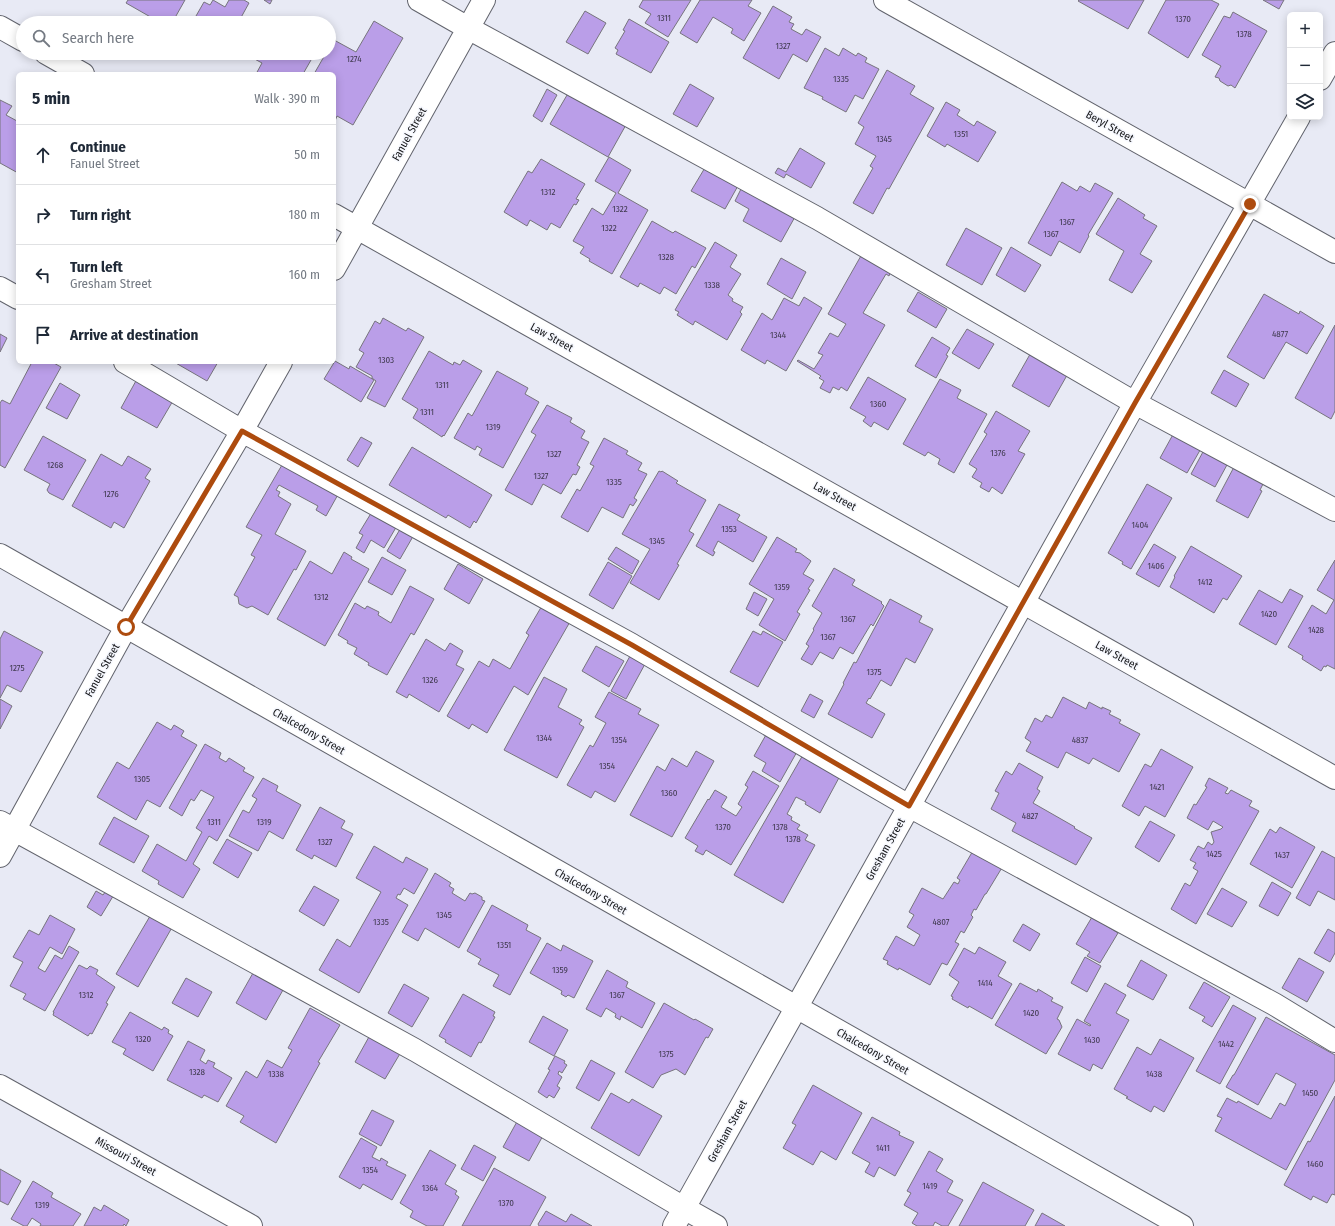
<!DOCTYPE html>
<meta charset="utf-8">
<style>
:root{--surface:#fff;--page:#f6f6f7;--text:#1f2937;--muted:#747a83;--line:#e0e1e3}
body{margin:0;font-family:"Fira Sans Condensed",sans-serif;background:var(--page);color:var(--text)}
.controls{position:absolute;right:12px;top:12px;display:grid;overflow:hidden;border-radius:6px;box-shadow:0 2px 10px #0003}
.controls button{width:36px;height:36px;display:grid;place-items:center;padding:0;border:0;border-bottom:1px solid var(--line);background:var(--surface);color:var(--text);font:20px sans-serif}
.stop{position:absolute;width:12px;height:12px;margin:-9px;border:3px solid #ad4b0e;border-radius:50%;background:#fff}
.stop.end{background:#ad4b0e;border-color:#fff;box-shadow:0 1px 4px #0008}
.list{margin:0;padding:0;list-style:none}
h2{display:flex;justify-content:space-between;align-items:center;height:52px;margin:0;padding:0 16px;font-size:17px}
h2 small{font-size:13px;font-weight:400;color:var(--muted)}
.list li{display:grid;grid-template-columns:26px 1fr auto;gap:12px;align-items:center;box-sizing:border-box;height:60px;padding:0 16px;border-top:1px solid var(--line)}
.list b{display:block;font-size:15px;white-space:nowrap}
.list p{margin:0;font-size:13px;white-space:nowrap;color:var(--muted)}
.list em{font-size:13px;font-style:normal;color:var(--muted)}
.icon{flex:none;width:22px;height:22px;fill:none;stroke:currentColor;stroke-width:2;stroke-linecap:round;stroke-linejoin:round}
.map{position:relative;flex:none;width:1335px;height:1226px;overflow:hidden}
.search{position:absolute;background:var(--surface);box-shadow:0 2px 10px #0003;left:16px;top:16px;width:320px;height:44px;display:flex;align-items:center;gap:10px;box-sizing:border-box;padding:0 14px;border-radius:22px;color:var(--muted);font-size:15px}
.panel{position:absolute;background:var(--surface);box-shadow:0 2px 10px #0003;left:16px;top:72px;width:320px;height:292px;border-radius:6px}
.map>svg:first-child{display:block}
.building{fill:#ba9ee8;stroke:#77747d}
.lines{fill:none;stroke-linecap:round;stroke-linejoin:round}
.minor-casing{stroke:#62646d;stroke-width:24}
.minor{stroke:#fff;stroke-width:22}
.route{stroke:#ad4b0e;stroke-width:5}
.labels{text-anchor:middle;stroke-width:3;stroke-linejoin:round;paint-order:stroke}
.number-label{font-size:9px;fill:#3f394e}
.street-label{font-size:11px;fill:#16171a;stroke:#f6f8fe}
</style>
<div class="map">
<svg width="1335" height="1226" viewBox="0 0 1335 1226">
<rect width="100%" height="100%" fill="#e8eaf5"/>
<!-- building -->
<path class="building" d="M128,0H185L172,23H161L126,3Z
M213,0L225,7L229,0H244L249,3L238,23H192L204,2L210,5Z
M264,0H272L270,4Z
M643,0H691L668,37L645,23L651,14L639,7Z
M700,0H752L748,6L761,13L744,41L731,33L733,29L713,17L697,43L680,33Z
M1079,0H1144L1128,29L1078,1Z
M1166,0H1211L1219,4L1188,58L1148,33Z
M1263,0H1284L1279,9Z
M773,6L792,17L789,22L794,24L791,29L802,35L806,29L821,37L807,62L793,54L779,79L743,58Z
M585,11L606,23L588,54L566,42Z
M1233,12L1267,31L1235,88L1231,85L1228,86L1220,81L1219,78L1215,77L1221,66L1202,55L1224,16L1230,18Z
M286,19L294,23H283Z
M629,19L669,42L651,73L616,54L618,50L615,48L625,31L623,30Z
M374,21L403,38L353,125L337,116L335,121L334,74H314L326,53H329V48L334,40L356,52Z
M825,48L839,56L843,48L856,56L858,53L867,58L865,62L879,69L863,99L855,95L846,112L822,99L823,97L804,88Z
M222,53H231L229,57Z
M250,53H315L303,74H256L262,63L249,56Z
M887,70L915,86L910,94L934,108L889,189L887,188L873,214L853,203L873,168L870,166L876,156L855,144L864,127L858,123Z
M690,84L714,98L697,127L673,114Z
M547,89L557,95L542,122L533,116Z
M570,90L627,123L608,157L550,124Z
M0,100L12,106L6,115L17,121L18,120V173L0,163Z
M946,102L960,110L957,115L974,126L977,121L996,132L978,162L947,144L945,147L927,136Z
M800,148L825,163L811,188L786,174L784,178L775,173L778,168L786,172Z
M609,157L631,170L618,193L648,210L612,274L589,261L590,259L580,253L584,247L573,241L592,208L603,215L616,193L595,181Z
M541,159L585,184L576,199L579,200L576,205L574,204L560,228L551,223L547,230L530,220L527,226L504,212L528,171L532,173Z
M706,166L739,184L725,209L691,191Z
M1062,182L1077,191L1080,186L1090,192L1095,183L1113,193L1088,235L1089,236L1080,253L1059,241L1051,256L1028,243Z
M742,187L796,215L781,242L743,221L749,209L735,201Z
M1118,198L1145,215L1143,218L1157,226L1140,254L1152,261L1132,293L1109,280L1124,251L1096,234Z
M652,221L673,233L675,231L706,248L695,268L692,266L676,294L664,287L660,294L640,283L638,287L620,277Z
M966,228L1002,248L982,285L946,265Z
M715,242L737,255L730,267L741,274L728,295L733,299L732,301L743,307L740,312L742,314L727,340L695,321L693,325L677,315L679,312L675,310Z
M1011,247L1041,265L1025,292L996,275Z
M862,254L891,271L889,276L886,274L863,313L885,325L847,391L841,387L839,390L833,387L830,393L820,388L824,381L819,378L821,376L797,361L798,360L814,369L823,355L818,353L830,333L838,337L846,324L828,314Z
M781,258L806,272L792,299L767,284Z
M918,292L947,309L936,328L907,311Z
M1264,294L1299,314L1300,311L1324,326L1307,354L1286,342L1264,379L1227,357Z
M804,297L822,308L786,371L767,360L765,364L741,350L762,313L772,320L784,298L799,306Z
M383,318L406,331L408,328L424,337L385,407L367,398L376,381L372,378V376L356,367L364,353L359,350L375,321L380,324Z
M1335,325V411L1331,419L1295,398Z
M967,329L994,344L979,369L952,353Z
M0,334L7,338L0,352Z
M932,337L950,348L946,355L948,356L936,378L915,366Z
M1033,349L1070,370L1049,407L1012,386Z
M429,351L453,365L454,362L460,365L463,360L482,371L444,436L443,435L442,437L413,418L418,409L402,399Z
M335,361L349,369L350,366L374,380L361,402L324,379Z
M32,362H52L61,367L5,468L0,465V403L2,400L10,404Z
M174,362H218L207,381Z
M1224,370L1249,384L1236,407L1211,393Z
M497,371L528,388L525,394L539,402L503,468L479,455L482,449L477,446L475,450L454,438L468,413L472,416Z
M868,377L906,399L888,430L874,422L871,427L863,421L866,417L850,408Z
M137,379L174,399L157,428L121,408Z
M940,379L961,390L957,398L987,414L954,473L938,464L940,459L928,452L925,456L903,444Z
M60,383L80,395L67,419L46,408Z
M547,405L572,418L570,422L585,431L581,438L589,442L577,465L580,467L576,475L573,474L561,494L543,484L532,505L505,490L536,435L531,432Z
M996,411L1030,431L1018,451L1025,454L1002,494L992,487L989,492L980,487L982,483L972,477L977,469L969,464L987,434L984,432Z
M1176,429L1203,445L1187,473L1160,458Z
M43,436L86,460L63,500L49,493L47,490L50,484L24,470Z
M361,437L372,443L358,467L347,460Z
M604,438L628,451L626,454L642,463L638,470L647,474L634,498L637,500L633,506L630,504L623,518L602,507L588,532L561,517L577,489L580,491L594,466L590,464Z
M412,447L492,495L476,523L474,521L470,528L448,515L446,518L389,485Z
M1204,450L1228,463L1215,487L1191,474Z
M101,454L122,466L128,456L151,469L145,478L150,481L124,528L114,522L111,528L72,506Z
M286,458L340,491L326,516L316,510L318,506L279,485L276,490L280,492L278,496L291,504L275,534L306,551L296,570L294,569L268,615L252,606L247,608L239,604L238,597L234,595L255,557L251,555L262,535L246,527Z
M1234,467L1264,482L1260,490L1262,491L1248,518L1216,501Z
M659,471L661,472L662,471L678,481L676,483L706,500L689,531L694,534L677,564L679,565L659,600L630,583L650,549L622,534Z
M1147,484L1172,498L1131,569L1122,564L1123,562L1108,553Z
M719,504L740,515L737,520L767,537L753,562L718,541L713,551L715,552L713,556L696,546Z
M373,510L398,524L384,548L371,540L364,553L356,548L363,535L359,533Z
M402,526L415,533L400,559L387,551Z
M777,537L797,549L795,552L800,553L811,561L803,574L814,580L808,589L810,590L797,612L800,614L785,641L759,625L774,599L749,584Z
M1154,544L1176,557L1159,587L1136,574Z
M1191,546L1242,576L1227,600L1223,598L1214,613L1170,587L1175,577L1174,576Z
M616,547L639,561L632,574L608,559Z
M344,552L352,557L351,559L369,569L325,646L277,619L310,561L332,574Z
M382,557L406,570L392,595L368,582Z
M1335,560V669L1327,665L1326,667L1324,666L1321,671L1302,659L1303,656L1288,647L1312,605L1326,614L1334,600L1317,590Z
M608,562L632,576L613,609L589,595Z
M458,564L483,579L469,604L444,589Z
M834,568L855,580L852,585L882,602L881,603L884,606L873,626L871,624L853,654L840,647L833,659L820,652L812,665L801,659L809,646L806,644L814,630L813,629L822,613L812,606Z
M410,586L434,599L414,635L411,633L387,675L368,665L369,663L354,654L357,648L347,643L348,641L338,635L355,603L365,609L367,606L379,612L378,615L391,623Z
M1290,589L1303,596L1276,645L1239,624L1259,590L1282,603Z
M754,592L767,599L758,616L746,609Z
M890,599L922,616L919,622L933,629L915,663L906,658L891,686L881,680L870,699L869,698L866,703L885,714L872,738L828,714L844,684L843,683L854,662L856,663Z
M543,604L571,620L528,695L514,686L487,733L472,724L469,729L447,716L479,661L489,667L493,659L510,669L529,635L526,633Z
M4,631L43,652L21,692L7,685L0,698V639Z
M753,631L761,635L763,631L783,642L758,687L730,672Z
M426,639L445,651L450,643L463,651L456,665L464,669L439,712L409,694L407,698L396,692Z
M596,646L624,661L609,687L582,671Z
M630,656L645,664L626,699L611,691Z
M544,677L567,689L558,707L582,720L579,724L584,727L557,778L504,750Z
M609,692L641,709L638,714L659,725L615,802L595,791L591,798L567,785L590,745L593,747L606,723L595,717Z
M810,694L823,701L814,718L801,711Z
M1063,697L1086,709L1089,702L1102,709V707L1111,711L1109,714L1121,720L1119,723L1140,734L1119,772L1093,758L1089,764L1066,752L1058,768L1026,751L1031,742L1025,738L1035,718L1042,722L1046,715L1052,718Z
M0,699L12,706L0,729Z
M157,722L171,730L174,725L184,731L181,736L197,745L160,807L147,800L136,820L97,797L117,762L129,769Z
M767,733L798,750L780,782L762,771L766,763L754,756Z
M205,744L221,753L219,758L226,762L229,758L245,768L243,771L254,777L217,841L209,836L193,864L200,869L183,898L158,884L159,881L142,871L157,844L186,861L202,832L196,828L214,797L201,790L194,801L191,799L182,816L169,808Z
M1161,749L1193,767L1165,817L1145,806L1139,816L1122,806L1145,764L1151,767Z
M696,751L714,761L672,837L630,815L657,766L665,771L672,758L687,767Z
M804,753L841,774L820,813L805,804L806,802L796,797L787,814L792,817L791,820L800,825L797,829L808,835L805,840L815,845L783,903L734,875Z
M1019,763L1043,777L1037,789L1040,791L1033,803L1075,827L1074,828L1092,838L1076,865L1012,831L1016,823L991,809L999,793L995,791L1006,771L1012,775Z
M753,771L779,786L731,865L706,850L703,855L695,851L698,846L685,838L708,799L709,800L715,790L727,797L721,807L736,816L742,807L738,804L748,787L745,785Z
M263,778L278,786L276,791L301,805L283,839L269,831L258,851L229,836L243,810L249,813L257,799L252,796Z
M1209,778L1228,788L1225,793L1228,794L1231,790L1252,801L1249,806L1259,811L1196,924L1171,909L1185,883L1190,886L1198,871L1193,868L1196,863L1190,860L1198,846L1204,849L1208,842L1212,845L1214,842L1211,832L1221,829L1223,827L1213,821L1208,830L1187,818L1194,804L1196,805L1207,787L1205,786Z
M320,807L345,821L341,828L353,834L336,867L314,855L312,859L296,850Z
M114,817L149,836L134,863L99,844Z
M1150,821L1175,835L1159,862L1135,847Z
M1280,827L1315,847L1292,888L1250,864L1270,829L1276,833Z
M227,839L252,853L238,878L213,863Z
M374,846L403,863L406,857L428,869L414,894L404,888L400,895L398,894L396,898L408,905L359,993L319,970L337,939L350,947L381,892L356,878Z
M974,849L1003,866L986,894H985L976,910L974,909L971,915L973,917L964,933L961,931L955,942L959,944L947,965L942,963L930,985L899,968L898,970L887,964L888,961L883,959L896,936L914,946L920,935L907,927L914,915L909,912L922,888L943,899L954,882L958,884L960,880L957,878Z
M1322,851L1335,858V900L1318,891L1310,906L1296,898Z
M435,873L451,883L449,886L454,889L452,893L465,901L470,893L472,894L475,893L482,897V900L485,901L459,948L425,928L418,941L402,932Z
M1272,882L1291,893L1278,916L1259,906Z
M314,886L339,900L324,926L299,911Z
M108,888L115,893L101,916L87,907L96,891L103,895Z
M1222,888L1247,902L1232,927L1207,914Z
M492,905L528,925L526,930L541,938L510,995L493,986L499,975L478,964L481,959L467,951Z
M153,911L174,924L138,987L116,974Z
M50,915L75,929L62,954L50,947L38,968L45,972L55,955L62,959L69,946L79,952L45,1011L23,999L26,994L10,986L23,962L13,957L29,930L39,935Z
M1092,917L1118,933L1100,963L1087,956L1090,952L1076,944Z
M1023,924L1040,934L1030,951L1013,941Z
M1328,929L1335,933V953L1330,962L1314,953Z
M547,943L561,951L563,945L593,961L574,998L568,995L566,997L561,994L562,991L530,973Z
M979,947L1006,962L998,976L1012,984L992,1019L969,1006L968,1008L952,999L953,997L951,996L959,982L949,975L964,948L975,954Z
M1085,957L1101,966L1087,992L1071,983Z
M1299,958L1324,972L1307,1002L1282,988Z
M1141,960L1167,975L1153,1000L1127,986Z
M79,965L87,969L90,966L98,970L96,974L115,987L106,1003L108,1004L92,1034L90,1033L88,1036L53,1015L54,1012H53Z
M607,970L628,982L626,987L655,1003L642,1028L621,1016L620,1020L615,1017L616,1014L606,1008L601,1017L586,1009Z
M253,973L283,990L266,1020L236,1003Z
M186,978L212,992L198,1017L172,1003Z
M1204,982L1230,997L1212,1027L1202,1021L1205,1017L1189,1008Z
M1020,983L1037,992L1038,989L1053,998L1051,1001L1063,1007L1057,1019L1059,1020L1062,1027L1046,1054L995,1025Z
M1105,983L1126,995L1116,1013L1129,1020L1102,1069L1093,1064L1090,1071L1058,1054L1077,1019L1090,1026L1091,1025L1084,1021Z
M404,984L429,998L412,1027L388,1013Z
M463,994L495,1012L493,1016L495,1017L481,1043L479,1042L471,1057L445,1042L446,1040L439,1036Z
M664,1003L694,1020L695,1019L713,1029L708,1038L706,1037L685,1075L676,1069L661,1075L653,1088L625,1072Z
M1233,1005L1256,1018L1220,1084L1196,1071Z
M310,1008L340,1025L318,1062L320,1063L276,1143L240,1122L244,1116L226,1106L246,1071L257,1078L267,1060L282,1068L292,1050L288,1048Z
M130,1012L162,1030L164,1027L169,1030L168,1033L173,1036L153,1071L123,1054L126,1049L112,1042Z
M543,1016L568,1030L554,1056L529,1042Z
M1266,1017L1335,1055V1080L1286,1170L1215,1131L1222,1118L1217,1116L1227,1098L1237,1103L1238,1101L1271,1119L1280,1103L1285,1106L1296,1084L1276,1073L1258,1105L1226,1087L1233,1075H1234Z
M370,1035L401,1052L385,1079L355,1062Z
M1160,1039L1194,1058L1164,1112L1154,1106L1151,1112L1126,1098L1128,1097L1114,1089L1137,1047L1151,1055Z
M188,1041L205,1050L200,1060L206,1064L208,1060L215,1063L213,1067L232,1078L218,1102L204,1095L202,1098L167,1080Z
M555,1056L565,1061L564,1063L567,1065L562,1073L559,1071L558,1074L562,1077L557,1086L560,1088L554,1098L549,1095L547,1098L538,1092L550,1070L548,1069Z
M591,1060L615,1073L599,1101L576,1088Z
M813,1085L862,1113L836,1160L821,1151L813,1165L783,1148L796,1125L792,1123Z
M611,1093L629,1103L632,1099L662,1116L639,1156L591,1128Z
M1335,1096V1195L1332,1194L1327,1203L1313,1196L1311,1200L1284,1185L1308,1141L1310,1142Z
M372,1110L394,1121L381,1146L359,1134Z
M872,1117L900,1132L899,1135L914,1142L895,1176L879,1167L874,1177L865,1172L870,1163L852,1153Z
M519,1118L545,1132L529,1161L503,1147Z
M361,1138L377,1147L372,1157L380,1161L381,1158L388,1162L386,1165L406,1175L392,1200L363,1184L360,1189L339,1177Z
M474,1145L496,1157L483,1181L461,1169Z
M430,1150L456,1165L445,1184L457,1191L455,1194L459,1197L443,1226H427L410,1217L413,1211L400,1203Z
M929,1151L943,1159L936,1171L953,1181L947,1192L963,1200L948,1226H942L935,1222L933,1226H917L912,1223L918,1213L904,1205L911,1193L907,1191Z
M494,1168L546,1197L530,1226H462Z
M0,1169L21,1181L8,1205L0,1201Z
M33,1181L53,1193L51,1197L81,1214L73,1226H40L41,1224L32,1218L27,1226H24L11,1219Z
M983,1182L1034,1210L1025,1226H959Z
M104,1205L129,1220L126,1226L124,1224L123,1226H84L94,1207L101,1211Z
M546,1211L566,1222L571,1214L592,1226H539L538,1224Z
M1042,1213L1065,1226H1035Z"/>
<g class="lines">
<!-- minor casing -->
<g class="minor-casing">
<path id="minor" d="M419,0L468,28L817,218L1135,403L1335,510
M885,0L1335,252
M0,27L23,40
M46,53L83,74
M1320,79L1335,53
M334,215L1335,778
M334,269L484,0
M0,288L18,298
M125,362L242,431L632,645L909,806L1274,1004L1335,1041
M0,555L1182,1226
M0,822L415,1050L684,1208L716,1226
M0,856L126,627L242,431L281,362
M0,1086L251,1226
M674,1226L1135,403L1299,117"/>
</g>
<!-- minor -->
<use href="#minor" class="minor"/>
</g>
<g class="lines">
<!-- route -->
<path class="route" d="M126,627L242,431L632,645L909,806L1135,403L1250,204"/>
</g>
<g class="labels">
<!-- number labels -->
<g class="number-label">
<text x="664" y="21">1311</text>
<text x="1183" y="22">1370</text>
<text x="1244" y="37">1378</text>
<text x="783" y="49">1327</text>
<text x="354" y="62">1274</text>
<text x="841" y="82">1335</text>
<text x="961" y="137">1351</text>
<text x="884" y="142">1345</text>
<text x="548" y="195">1312</text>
<text x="620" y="212">1322</text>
<text x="1067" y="225">1367</text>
<text x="609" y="231">1322</text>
<text x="1051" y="237">1367</text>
<text x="666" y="260">1328</text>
<text x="712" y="288">1338</text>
<text x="1280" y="337">4877</text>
<text x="778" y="338">1344</text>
<text x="386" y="363">1303</text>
<text x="442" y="388">1311</text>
<text x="878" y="407">1360</text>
<text x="427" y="415">1311</text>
<text x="493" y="430">1319</text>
<text x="998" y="456">1376</text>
<text x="554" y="457">1327</text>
<text x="55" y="468">1268</text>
<text x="541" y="479">1327</text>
<text x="614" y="485">1335</text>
<text x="111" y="497">1276</text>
<text x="1140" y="528">1404</text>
<text x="729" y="532">1353</text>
<text x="657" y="544">1345</text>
<text x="1156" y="569">1406</text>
<text x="1205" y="585">1412</text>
<text x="782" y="590">1359</text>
<text x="321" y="600">1312</text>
<text x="1269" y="617">1420</text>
<text x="848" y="622">1367</text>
<text x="1316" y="633">1428</text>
<text x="828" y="640">1367</text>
<text x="17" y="671">1275</text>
<text x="874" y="675">1375</text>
<text x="430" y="683">1326</text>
<text x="544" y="741">1344</text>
<text x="619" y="743">1354</text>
<text x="1080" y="743">4837</text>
<text x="607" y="769">1354</text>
<text x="142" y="782">1305</text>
<text x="1157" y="790">1421</text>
<text x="669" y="796">1360</text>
<text x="1030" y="819">4827</text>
<text x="214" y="825">1311</text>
<text x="264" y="825">1319</text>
<text x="723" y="830">1370</text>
<text x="780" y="830">1378</text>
<text x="793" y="842">1378</text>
<text x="325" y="845">1327</text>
<text x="1214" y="857">1425</text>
<text x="1282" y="858">1437</text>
<text x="444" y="918">1345</text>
<text x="381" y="925">1335</text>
<text x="941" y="925">4807</text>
<text x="504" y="948">1351</text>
<text x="560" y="973">1359</text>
<text x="985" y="986">1414</text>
<text x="86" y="998">1312</text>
<text x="617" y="998">1367</text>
<text x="1031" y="1016">1420</text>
<text x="143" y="1042">1320</text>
<text x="1092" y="1043">1430</text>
<text x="1226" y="1047">1442</text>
<text x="666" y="1057">1375</text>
<text x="197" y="1075">1328</text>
<text x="276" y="1077">1338</text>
<text x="1154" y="1077">1438</text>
<text x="1310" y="1096">1450</text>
<text x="883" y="1151">1411</text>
<text x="1315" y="1167">1460</text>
<text x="370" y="1173">1354</text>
<text x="930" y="1189">1419</text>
<text x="430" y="1191">1364</text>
<text x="506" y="1206">1370</text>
<text x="42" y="1208">1319</text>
</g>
<!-- street labels -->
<g class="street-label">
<text transform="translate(1110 126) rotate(29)" y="4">Beryl Street</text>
<text transform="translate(409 134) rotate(-61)" y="4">Fanuel Street</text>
<text transform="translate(552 337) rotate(29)" y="4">Law Street</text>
<text transform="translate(835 496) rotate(29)" y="4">Law Street</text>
<text transform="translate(1117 655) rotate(29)" y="4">Law Street</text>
<text transform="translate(102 670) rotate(-61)" y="4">Fanuel Street</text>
<text transform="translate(309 731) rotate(30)" y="4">Chalcedony Street</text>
<text transform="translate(885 849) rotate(-61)" y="4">Gresham Street</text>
<text transform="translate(591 891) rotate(30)" y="4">Chalcedony Street</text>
<text transform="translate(873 1051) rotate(30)" y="4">Chalcedony Street</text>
<text transform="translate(727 1131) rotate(-61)" y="4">Gresham Street</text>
<text transform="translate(126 1156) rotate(29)" y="4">Missouri Street</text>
</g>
</g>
</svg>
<div class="controls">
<button>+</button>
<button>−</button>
<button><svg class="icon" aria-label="layers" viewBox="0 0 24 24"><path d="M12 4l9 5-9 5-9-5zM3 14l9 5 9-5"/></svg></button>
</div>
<div class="stop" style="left:126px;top:627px"></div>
<div class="stop end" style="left:1250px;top:204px"></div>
<div class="search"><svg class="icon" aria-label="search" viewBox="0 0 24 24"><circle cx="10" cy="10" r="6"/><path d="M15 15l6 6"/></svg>Search here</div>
<section class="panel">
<h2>5 min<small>Walk · 390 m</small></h2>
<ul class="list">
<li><svg class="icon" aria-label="ahead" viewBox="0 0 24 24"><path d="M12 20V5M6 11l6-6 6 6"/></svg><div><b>Continue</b><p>Fanuel Street</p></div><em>50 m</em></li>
<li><svg class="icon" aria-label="right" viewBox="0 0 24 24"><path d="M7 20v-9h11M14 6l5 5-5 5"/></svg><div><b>Turn right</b></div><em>180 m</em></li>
<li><svg class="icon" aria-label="left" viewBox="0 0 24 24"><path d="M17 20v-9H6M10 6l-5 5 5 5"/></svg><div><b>Turn left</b><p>Gresham Street</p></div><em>160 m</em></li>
<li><svg class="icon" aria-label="arrive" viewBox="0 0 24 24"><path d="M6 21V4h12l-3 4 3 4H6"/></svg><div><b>Arrive at destination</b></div></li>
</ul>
</section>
</div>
